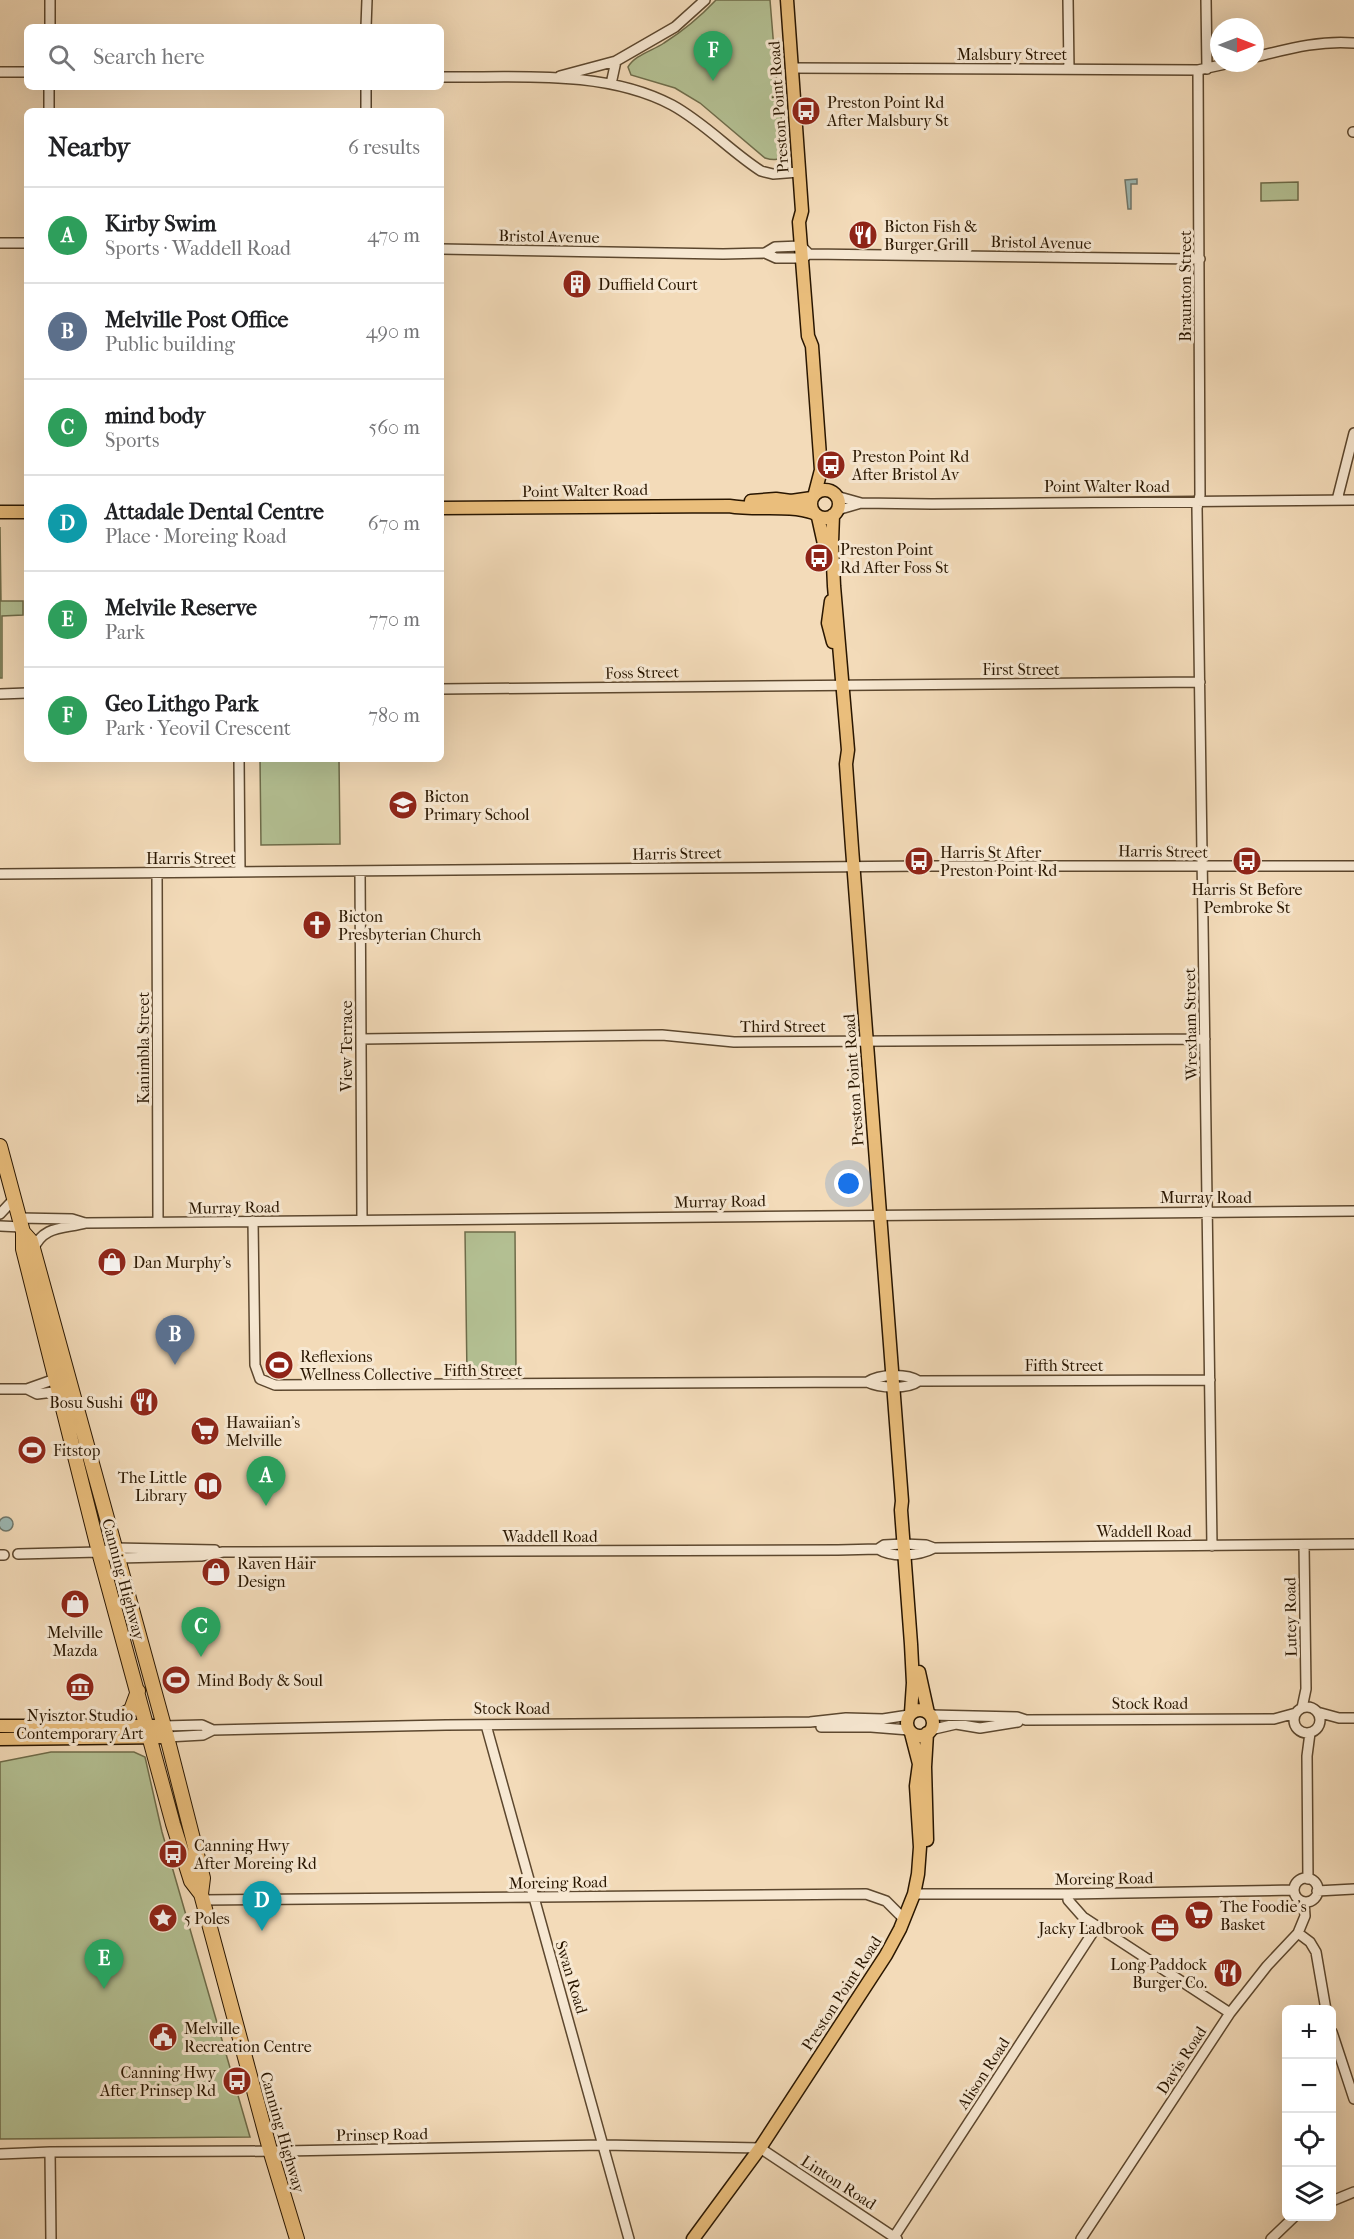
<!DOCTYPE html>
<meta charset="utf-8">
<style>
:root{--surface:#fff;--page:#f6f6f6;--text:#202124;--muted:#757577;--line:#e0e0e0;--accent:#db2777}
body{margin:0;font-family:"IM FELL French Canon",serif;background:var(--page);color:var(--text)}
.controls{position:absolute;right:18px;bottom:18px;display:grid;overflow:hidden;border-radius:9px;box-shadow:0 6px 24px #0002}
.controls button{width:54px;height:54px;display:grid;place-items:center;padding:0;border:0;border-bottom:2px solid var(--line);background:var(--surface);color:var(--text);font:30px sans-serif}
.compass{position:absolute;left:1210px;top:18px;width:54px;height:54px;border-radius:50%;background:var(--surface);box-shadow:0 6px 24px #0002;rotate:90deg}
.you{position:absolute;left:849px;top:1184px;width:21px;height:21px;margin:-15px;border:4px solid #fff;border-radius:50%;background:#1a73e8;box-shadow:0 0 0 9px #1a73e833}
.badge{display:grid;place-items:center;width:39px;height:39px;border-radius:50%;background:var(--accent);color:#fff;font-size:20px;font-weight:700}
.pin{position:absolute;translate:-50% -50px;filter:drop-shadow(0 2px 3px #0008)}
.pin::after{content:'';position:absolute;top:32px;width:21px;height:18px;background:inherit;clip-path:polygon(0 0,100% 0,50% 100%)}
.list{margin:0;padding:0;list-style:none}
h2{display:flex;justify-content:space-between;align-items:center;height:78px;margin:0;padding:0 24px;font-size:26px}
h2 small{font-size:20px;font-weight:400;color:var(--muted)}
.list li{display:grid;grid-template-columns:39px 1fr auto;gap:18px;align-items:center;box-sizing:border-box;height:96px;padding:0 24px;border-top:2px solid var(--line)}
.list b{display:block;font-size:22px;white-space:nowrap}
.list p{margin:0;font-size:20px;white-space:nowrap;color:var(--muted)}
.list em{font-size:20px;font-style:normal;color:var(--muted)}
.icon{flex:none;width:33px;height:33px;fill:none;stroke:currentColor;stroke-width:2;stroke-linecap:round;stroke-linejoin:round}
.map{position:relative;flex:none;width:1354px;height:2239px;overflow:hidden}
.search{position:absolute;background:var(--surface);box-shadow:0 6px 24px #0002;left:24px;top:24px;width:420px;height:66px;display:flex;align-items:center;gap:15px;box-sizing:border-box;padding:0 21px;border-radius:9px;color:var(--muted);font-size:22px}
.panel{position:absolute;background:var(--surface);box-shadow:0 6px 24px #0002;left:24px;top:108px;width:420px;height:654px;border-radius:9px}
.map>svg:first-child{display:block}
.green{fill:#b4c194;stroke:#6e6c4a;stroke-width:1.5}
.water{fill:#9dbab6;stroke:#6f786d;stroke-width:1.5}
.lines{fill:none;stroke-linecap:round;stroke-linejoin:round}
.minor-casing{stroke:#5c472e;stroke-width:12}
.major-casing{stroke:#291600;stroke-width:15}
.highway-casing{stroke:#291600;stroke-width:16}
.minor{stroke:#f7e8d2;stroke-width:9}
.major{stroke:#eabe7c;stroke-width:12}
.highway{stroke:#eabe7c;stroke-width:14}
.labels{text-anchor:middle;stroke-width:6;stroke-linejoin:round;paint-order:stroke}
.street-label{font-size:16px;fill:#291600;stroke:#f7e8d2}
.poi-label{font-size:16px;fill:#291600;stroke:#f7e8d2;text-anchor:start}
</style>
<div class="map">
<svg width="1354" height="2239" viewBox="0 0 1354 2239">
<rect width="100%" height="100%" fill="#f3dbb9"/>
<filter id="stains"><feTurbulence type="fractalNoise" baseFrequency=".00333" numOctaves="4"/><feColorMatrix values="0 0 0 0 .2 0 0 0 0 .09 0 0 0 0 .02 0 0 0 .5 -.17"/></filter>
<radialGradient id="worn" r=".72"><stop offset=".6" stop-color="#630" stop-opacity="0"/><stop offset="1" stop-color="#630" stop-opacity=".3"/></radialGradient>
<!-- green -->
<path class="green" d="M716,0H770L777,86L786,153C779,160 775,161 765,158L700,103L675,88L631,75L628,67C635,55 652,51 664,43C683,31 700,17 716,0Z
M1298,182V200L1261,201V183Z
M0,527L1,601H23V615L2,616V678H0Z
M260,759H339L340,844L261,845Z
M465,1232H515L516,1374L467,1375Z
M51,1752H134L145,1757L162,1832L250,2137L0,2139V1762Z"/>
<!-- water -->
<path class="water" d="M1137,179V184H1131V209H1128L1125,180Z
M-1 1524a7 7 0 1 1 14 0a7 7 0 1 1-14 0Z"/>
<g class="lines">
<!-- minor casing -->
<g class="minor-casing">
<path id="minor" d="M1068,0L1069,69
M1206,0L1207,69
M50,27V0
M366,27L367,0
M1255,57C1288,49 1320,40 1354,43
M792,68L1198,70L1230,63
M1198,70L1200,495L1197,508L1212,1546
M0,72H27
M560,76L616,61
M441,77C516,78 604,69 672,105C705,123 730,151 761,171L773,174L799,172
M611,84L616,61L675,27L705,0
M49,87V111
M366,111V87
M1353,132H1354
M0,243H27
M441,249L723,254L765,253L776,258H802L806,256
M765,253L775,247L801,246L809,254L1200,259
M836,496L861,503L932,504L1354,500
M1337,500L1354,433
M837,510L861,503
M441,689L1200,682
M0,694L27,693
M239,759L240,872
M360,871L362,1220
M157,873L158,1222
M0,874L924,866H1354
M361,1039L662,1035L734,1042L1205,1039
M0,1214L14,1199
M19,1218L72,1219L85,1223
M253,1221L255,1365L260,1379L275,1385L867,1382C879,1388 907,1390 919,1381L1210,1380
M0,1226L22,1227
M33,1250C43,1225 64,1229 86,1223L1354,1211
M867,1382C880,1374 906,1373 919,1381
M0,1389H27L37,1394L62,1391
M27,1389L58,1378
M878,1549C892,1558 919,1556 934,1548
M99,1552L118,1558L201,1556L223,1552L838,1550L878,1549L884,1545L903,1544L926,1545L934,1548L1354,1544
M18,1554L99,1552L115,1548L215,1550
M0,1555H4
M1294 1720a13 13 0 1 1 26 0a13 13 0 1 1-26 0Z
M1302,1708L1306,1689L1304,1545
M1317,1712L1339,1718H1354
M930,1715L1017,1717L1026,1720L1274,1719L1296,1713
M486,1725C534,1896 582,2067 629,2239
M164,1726L202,1725L213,1730L446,1725L810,1722L846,1718L883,1719L909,1715
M821,1727H871L909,1730
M930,1730L956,1724L980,1728L1018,1722
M167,1737L203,1735L213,1730
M1294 1890a12 12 0 1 1 24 0a12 12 0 1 1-24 0Z
M1308,1879L1307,1756L1310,1733
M1317,1891L1354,1889
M914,1894H1068L1294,1890
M1068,1894V1900L1083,1917L1230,2013
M203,1900L866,1894L886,1901L904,1919
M1298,1933L1310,1942L1316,1952L1326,2010
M1332,2032L1354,2099
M50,2152L51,2239
M0,2154L50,2152L284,2151L603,2145L760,2148L897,2239
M1332,2201L1354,2192
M894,2237L1097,1926
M1081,2239L1230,2013L1267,1966L1298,1933L1305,1916L1304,1902
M1271,2239L1295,2216"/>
</g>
<!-- major casing -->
<g class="major-casing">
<path id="major" d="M787,0L802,211L799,222L808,336L812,346L821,470L815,493
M811 504a14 14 0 1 1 28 0a14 14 0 1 1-28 0Z
M751,501L776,499L791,501L812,498
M441,508L729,506C757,511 787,504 814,513
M0,512H27
M833,515L832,542L834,586L848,750L846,764L852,848L902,1501L901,1510L911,1644L913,1683L911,1713
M818,517L826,553
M831,601L828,623L833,642
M919,1672L928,1713
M907 1723a13 13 0 1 1 26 0a13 13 0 1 1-26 0Z
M0,1726H164
M0,1739L167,1737
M927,1840L925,1767L927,1733
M693,2239L760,2148L886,1955L900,1929L914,1894L918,1874L920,1847L916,1786L919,1764L911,1733"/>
</g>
<!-- highway casing -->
<g class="highway-casing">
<path id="highway" d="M0,1146L23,1232V1249L99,1552L173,1824L191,1881L201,1894
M23,1232L31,1241L167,1737L203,1878L201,1894L270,2150L297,2239
M104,1726L131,1710L138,1691"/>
</g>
<!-- minor -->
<use href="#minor" class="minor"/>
<!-- major -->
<use href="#major" class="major"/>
<!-- highway -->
<use href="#highway" class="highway"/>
</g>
<!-- icons -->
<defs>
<g id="bus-disc" transform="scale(1.5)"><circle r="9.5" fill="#8f2418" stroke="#f7e8d2"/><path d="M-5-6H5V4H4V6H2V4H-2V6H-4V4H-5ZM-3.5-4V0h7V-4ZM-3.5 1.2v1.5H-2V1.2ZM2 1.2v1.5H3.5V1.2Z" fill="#fff"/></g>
<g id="restaurant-disc" transform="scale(1.5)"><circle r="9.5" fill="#8f2418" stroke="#f7e8d2"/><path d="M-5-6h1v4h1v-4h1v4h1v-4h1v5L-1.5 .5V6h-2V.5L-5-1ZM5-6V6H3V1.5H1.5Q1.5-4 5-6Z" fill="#fff"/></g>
<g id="building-disc" transform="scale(1.5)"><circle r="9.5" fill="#8f2418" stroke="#f7e8d2"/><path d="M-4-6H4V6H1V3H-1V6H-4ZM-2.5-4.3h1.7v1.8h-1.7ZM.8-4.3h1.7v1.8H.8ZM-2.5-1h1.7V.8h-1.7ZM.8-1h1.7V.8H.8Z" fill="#fff"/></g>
<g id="school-disc" transform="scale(1.5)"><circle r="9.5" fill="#8f2418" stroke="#f7e8d2"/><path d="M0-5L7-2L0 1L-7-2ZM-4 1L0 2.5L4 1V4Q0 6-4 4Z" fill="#fff"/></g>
<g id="church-disc" transform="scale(1.5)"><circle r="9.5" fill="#8f2418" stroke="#f7e8d2"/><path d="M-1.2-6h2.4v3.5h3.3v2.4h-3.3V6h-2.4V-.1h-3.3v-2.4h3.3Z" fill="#fff"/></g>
<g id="shop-disc" transform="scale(1.5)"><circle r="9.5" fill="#8f2418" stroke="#f7e8d2"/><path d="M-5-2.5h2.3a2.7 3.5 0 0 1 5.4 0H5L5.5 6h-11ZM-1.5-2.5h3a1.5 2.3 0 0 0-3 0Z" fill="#fff"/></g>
<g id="stadium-disc" transform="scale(1.5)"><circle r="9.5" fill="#8f2418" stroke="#f7e8d2"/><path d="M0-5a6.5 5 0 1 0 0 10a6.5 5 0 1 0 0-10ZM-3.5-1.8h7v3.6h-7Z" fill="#fff"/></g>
<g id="supermarket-disc" transform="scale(1.5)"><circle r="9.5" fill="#8f2418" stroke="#f7e8d2"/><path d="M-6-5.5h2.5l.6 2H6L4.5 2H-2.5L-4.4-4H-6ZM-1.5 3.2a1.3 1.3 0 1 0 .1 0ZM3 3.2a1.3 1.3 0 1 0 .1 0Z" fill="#fff"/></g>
<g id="library-disc" transform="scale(1.5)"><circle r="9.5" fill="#8f2418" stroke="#f7e8d2"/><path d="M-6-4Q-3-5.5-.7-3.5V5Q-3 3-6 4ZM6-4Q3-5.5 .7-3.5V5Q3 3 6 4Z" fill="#fff"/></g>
<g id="museum-disc" transform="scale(1.5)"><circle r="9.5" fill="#8f2418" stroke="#f7e8d2"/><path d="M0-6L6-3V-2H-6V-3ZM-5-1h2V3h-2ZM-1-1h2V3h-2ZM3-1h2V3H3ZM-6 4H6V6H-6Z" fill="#fff"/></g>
<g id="sight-disc" transform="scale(1.5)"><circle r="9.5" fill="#8f2418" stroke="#f7e8d2"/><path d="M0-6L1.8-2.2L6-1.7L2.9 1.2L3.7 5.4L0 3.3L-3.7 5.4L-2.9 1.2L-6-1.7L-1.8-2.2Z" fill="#fff"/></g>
<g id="office-disc" transform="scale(1.5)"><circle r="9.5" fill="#8f2418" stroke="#f7e8d2"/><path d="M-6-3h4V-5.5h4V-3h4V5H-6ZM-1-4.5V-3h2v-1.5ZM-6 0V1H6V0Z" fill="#fff"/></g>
<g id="civic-disc" transform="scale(1.5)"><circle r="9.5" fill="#8f2418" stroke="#f7e8d2"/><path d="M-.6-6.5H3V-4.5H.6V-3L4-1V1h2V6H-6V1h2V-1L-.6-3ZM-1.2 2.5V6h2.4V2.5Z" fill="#fff"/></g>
</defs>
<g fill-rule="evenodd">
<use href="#bus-disc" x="806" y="111"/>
<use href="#restaurant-disc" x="863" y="235"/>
<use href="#building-disc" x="577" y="284"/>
<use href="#bus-disc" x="831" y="465"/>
<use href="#bus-disc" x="819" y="558"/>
<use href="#school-disc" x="403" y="805"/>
<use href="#bus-disc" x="919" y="861"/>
<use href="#bus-disc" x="1247" y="861"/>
<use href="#church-disc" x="317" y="925"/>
<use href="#shop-disc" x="112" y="1262"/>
<use href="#stadium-disc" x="279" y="1365"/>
<use href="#restaurant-disc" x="144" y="1402"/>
<use href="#supermarket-disc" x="205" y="1431"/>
<use href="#stadium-disc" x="32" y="1450"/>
<use href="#library-disc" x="208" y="1486"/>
<use href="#shop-disc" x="216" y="1572"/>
<use href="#shop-disc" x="75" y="1604"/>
<use href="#stadium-disc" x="176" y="1680"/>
<use href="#museum-disc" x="80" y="1687"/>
<use href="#bus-disc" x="173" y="1854"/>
<use href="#supermarket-disc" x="1199" y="1915"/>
<use href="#sight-disc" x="163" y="1918"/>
<use href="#office-disc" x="1165" y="1928"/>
<use href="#restaurant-disc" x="1228" y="1973"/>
<use href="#civic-disc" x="163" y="2037"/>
<use href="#bus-disc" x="237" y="2081"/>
</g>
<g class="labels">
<!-- street labels -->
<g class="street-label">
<text x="1012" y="60">Malsbury Street</text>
<text transform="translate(778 107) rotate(-94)" y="6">Preston Point Road</text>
<text transform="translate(549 236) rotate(1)" y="6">Bristol Avenue</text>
<text transform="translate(1041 242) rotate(1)" y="6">Bristol Avenue</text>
<text transform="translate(1185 286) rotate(-90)" y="6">Braunton Street</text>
<text x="1107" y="492">Point Walter Road</text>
<text transform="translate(585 490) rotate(-1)" y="6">Point Walter Road</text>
<text x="1021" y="675">First Street</text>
<text transform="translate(642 672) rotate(-1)" y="6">Foss Street</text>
<text transform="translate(1163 851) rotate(1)" y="6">Harris Street</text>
<text transform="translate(677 853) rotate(-1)" y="6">Harris Street</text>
<text x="191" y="864">Harris Street</text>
<text transform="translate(1190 1024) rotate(-91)" y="6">Wrexham Street</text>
<text x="783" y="1032">Third Street</text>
<text transform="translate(346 1046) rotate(-90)" y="6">View Terrace</text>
<text transform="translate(143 1048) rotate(-90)" y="6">Kanimbla Street</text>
<text transform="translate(853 1080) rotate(-94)" y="6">Preston Point Road</text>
<text x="1206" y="1203">Murray Road</text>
<text transform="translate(720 1201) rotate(-1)" y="6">Murray Road</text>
<text transform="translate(234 1207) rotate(-1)" y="6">Murray Road</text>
<text x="1064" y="1371">Fifth Street</text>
<text x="483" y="1376">Fifth Street</text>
<text x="1144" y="1537">Waddell Road</text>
<text x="550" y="1542">Waddell Road</text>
<text transform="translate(124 1579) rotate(75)" y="6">Canning Highway</text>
<text transform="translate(1290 1617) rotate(-91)" y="6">Lutey Road</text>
<text x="1150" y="1709">Stock Road</text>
<text x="512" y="1714">Stock Road</text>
<text transform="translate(1104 1878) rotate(-1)" y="6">Moreing Road</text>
<text transform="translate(558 1882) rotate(-1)" y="6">Moreing Road</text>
<text transform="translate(572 1977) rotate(73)" y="6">Swan Road</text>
<text transform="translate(841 1993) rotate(-57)" y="6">Preston Point Road</text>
<text transform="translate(1181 2060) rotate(-57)" y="6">Davis Road</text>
<text transform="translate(983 2073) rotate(-57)" y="6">Alison Road</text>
<text transform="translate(283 2132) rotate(74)" y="6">Canning Highway</text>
<text transform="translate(382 2134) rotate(-1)" y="6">Prinsep Road</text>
<text transform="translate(839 2182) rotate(33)" y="6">Linton Road</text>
</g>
<!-- poi labels -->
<g class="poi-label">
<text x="827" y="108">Preston Point Rd<tspan x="827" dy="18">After Malsbury St</tspan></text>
<text x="884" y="232">Bicton Fish &amp;<tspan x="884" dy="18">Burger Grill</tspan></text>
<text x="598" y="290">Duffield Court</text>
<text x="852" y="462">Preston Point Rd<tspan x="852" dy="18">After Bristol Av</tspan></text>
<text x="840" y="555">Preston Point<tspan x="840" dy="18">Rd After Foss St</tspan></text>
<text x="424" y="802">Bicton<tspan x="424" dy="18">Primary School</tspan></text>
<text x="940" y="858">Harris St After<tspan x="940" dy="18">Preston Point Rd</tspan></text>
<text x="1247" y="895" text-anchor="middle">Harris St Before<tspan x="1247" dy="18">Pembroke St</tspan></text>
<text x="338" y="922">Bicton<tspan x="338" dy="18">Presbyterian Church</tspan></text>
<text x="133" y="1268">Dan Murphy's</text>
<text x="300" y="1362">Reflexions<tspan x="300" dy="18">Wellness Collective</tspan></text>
<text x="123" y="1408" text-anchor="end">Bosu Sushi</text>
<text x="226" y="1428">Hawaiian's<tspan x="226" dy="18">Melville</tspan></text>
<text x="53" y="1456">Fitstop</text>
<text x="187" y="1483" text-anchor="end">The Little<tspan x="187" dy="18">Library</tspan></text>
<text x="237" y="1569">Raven Hair<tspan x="237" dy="18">Design</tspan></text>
<text x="75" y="1638" text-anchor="middle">Melville<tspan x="75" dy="18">Mazda</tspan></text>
<text x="197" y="1686">Mind Body &amp; Soul</text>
<text x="80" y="1721" text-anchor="middle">Nyisztor Studio<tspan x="80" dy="18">Contemporary Art</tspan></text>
<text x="194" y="1851">Canning Hwy<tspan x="194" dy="18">After Moreing Rd</tspan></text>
<text x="1220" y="1912">The Foodie's<tspan x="1220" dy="18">Basket</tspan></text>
<text x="184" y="1924">5 Poles</text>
<text x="1144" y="1934" text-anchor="end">Jacky Ladbrook</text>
<text x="1207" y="1970" text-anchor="end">Long Paddock<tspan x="1207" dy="18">Burger Co.</tspan></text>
<text x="184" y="2034">Melville<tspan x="184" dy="18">Recreation Centre</tspan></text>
<text x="216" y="2078" text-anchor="end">Canning Hwy<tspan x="216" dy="18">After Prinsep Rd</tspan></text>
</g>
</g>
<rect width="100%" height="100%" filter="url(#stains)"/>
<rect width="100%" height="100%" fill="url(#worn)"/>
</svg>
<div class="controls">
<button>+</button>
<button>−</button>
<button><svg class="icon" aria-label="locate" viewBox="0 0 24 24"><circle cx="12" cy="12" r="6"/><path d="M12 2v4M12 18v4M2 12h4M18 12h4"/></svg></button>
<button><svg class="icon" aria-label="layers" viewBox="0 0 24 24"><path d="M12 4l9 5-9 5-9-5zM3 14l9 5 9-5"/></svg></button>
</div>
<svg class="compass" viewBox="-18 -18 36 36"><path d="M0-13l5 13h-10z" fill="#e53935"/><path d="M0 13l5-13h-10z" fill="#757577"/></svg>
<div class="you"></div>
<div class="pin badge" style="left:266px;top:1506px;background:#2e9e5b">A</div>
<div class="pin badge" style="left:175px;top:1365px;background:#5c6f8a">B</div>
<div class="pin badge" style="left:201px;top:1657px;background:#2e9e5b">C</div>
<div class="pin badge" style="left:262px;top:1931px;background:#0f9aa8">D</div>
<div class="pin badge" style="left:104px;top:1989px;background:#2e9e5b">E</div>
<div class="pin badge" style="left:713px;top:81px;background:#2e9e5b">F</div>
<div class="search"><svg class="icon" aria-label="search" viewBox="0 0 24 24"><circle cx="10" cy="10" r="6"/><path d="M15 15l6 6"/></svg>Search here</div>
<section class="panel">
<h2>Nearby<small>6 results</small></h2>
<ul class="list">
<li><span class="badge" style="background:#2e9e5b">A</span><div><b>Kirby Swim</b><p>Sports · Waddell Road</p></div><em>470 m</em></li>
<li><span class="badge" style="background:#5c6f8a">B</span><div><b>Melville Post Office</b><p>Public building</p></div><em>490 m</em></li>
<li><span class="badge" style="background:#2e9e5b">C</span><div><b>mind body</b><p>Sports</p></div><em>560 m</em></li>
<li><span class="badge" style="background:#0f9aa8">D</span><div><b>Attadale Dental Centre</b><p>Place · Moreing Road</p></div><em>670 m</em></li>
<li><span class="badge" style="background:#2e9e5b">E</span><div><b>Melvile Reserve</b><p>Park</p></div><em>770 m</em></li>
<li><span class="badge" style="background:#2e9e5b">F</span><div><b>Geo Lithgo Park</b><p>Park · Yeovil Crescent</p></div><em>780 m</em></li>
</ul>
</section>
</div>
